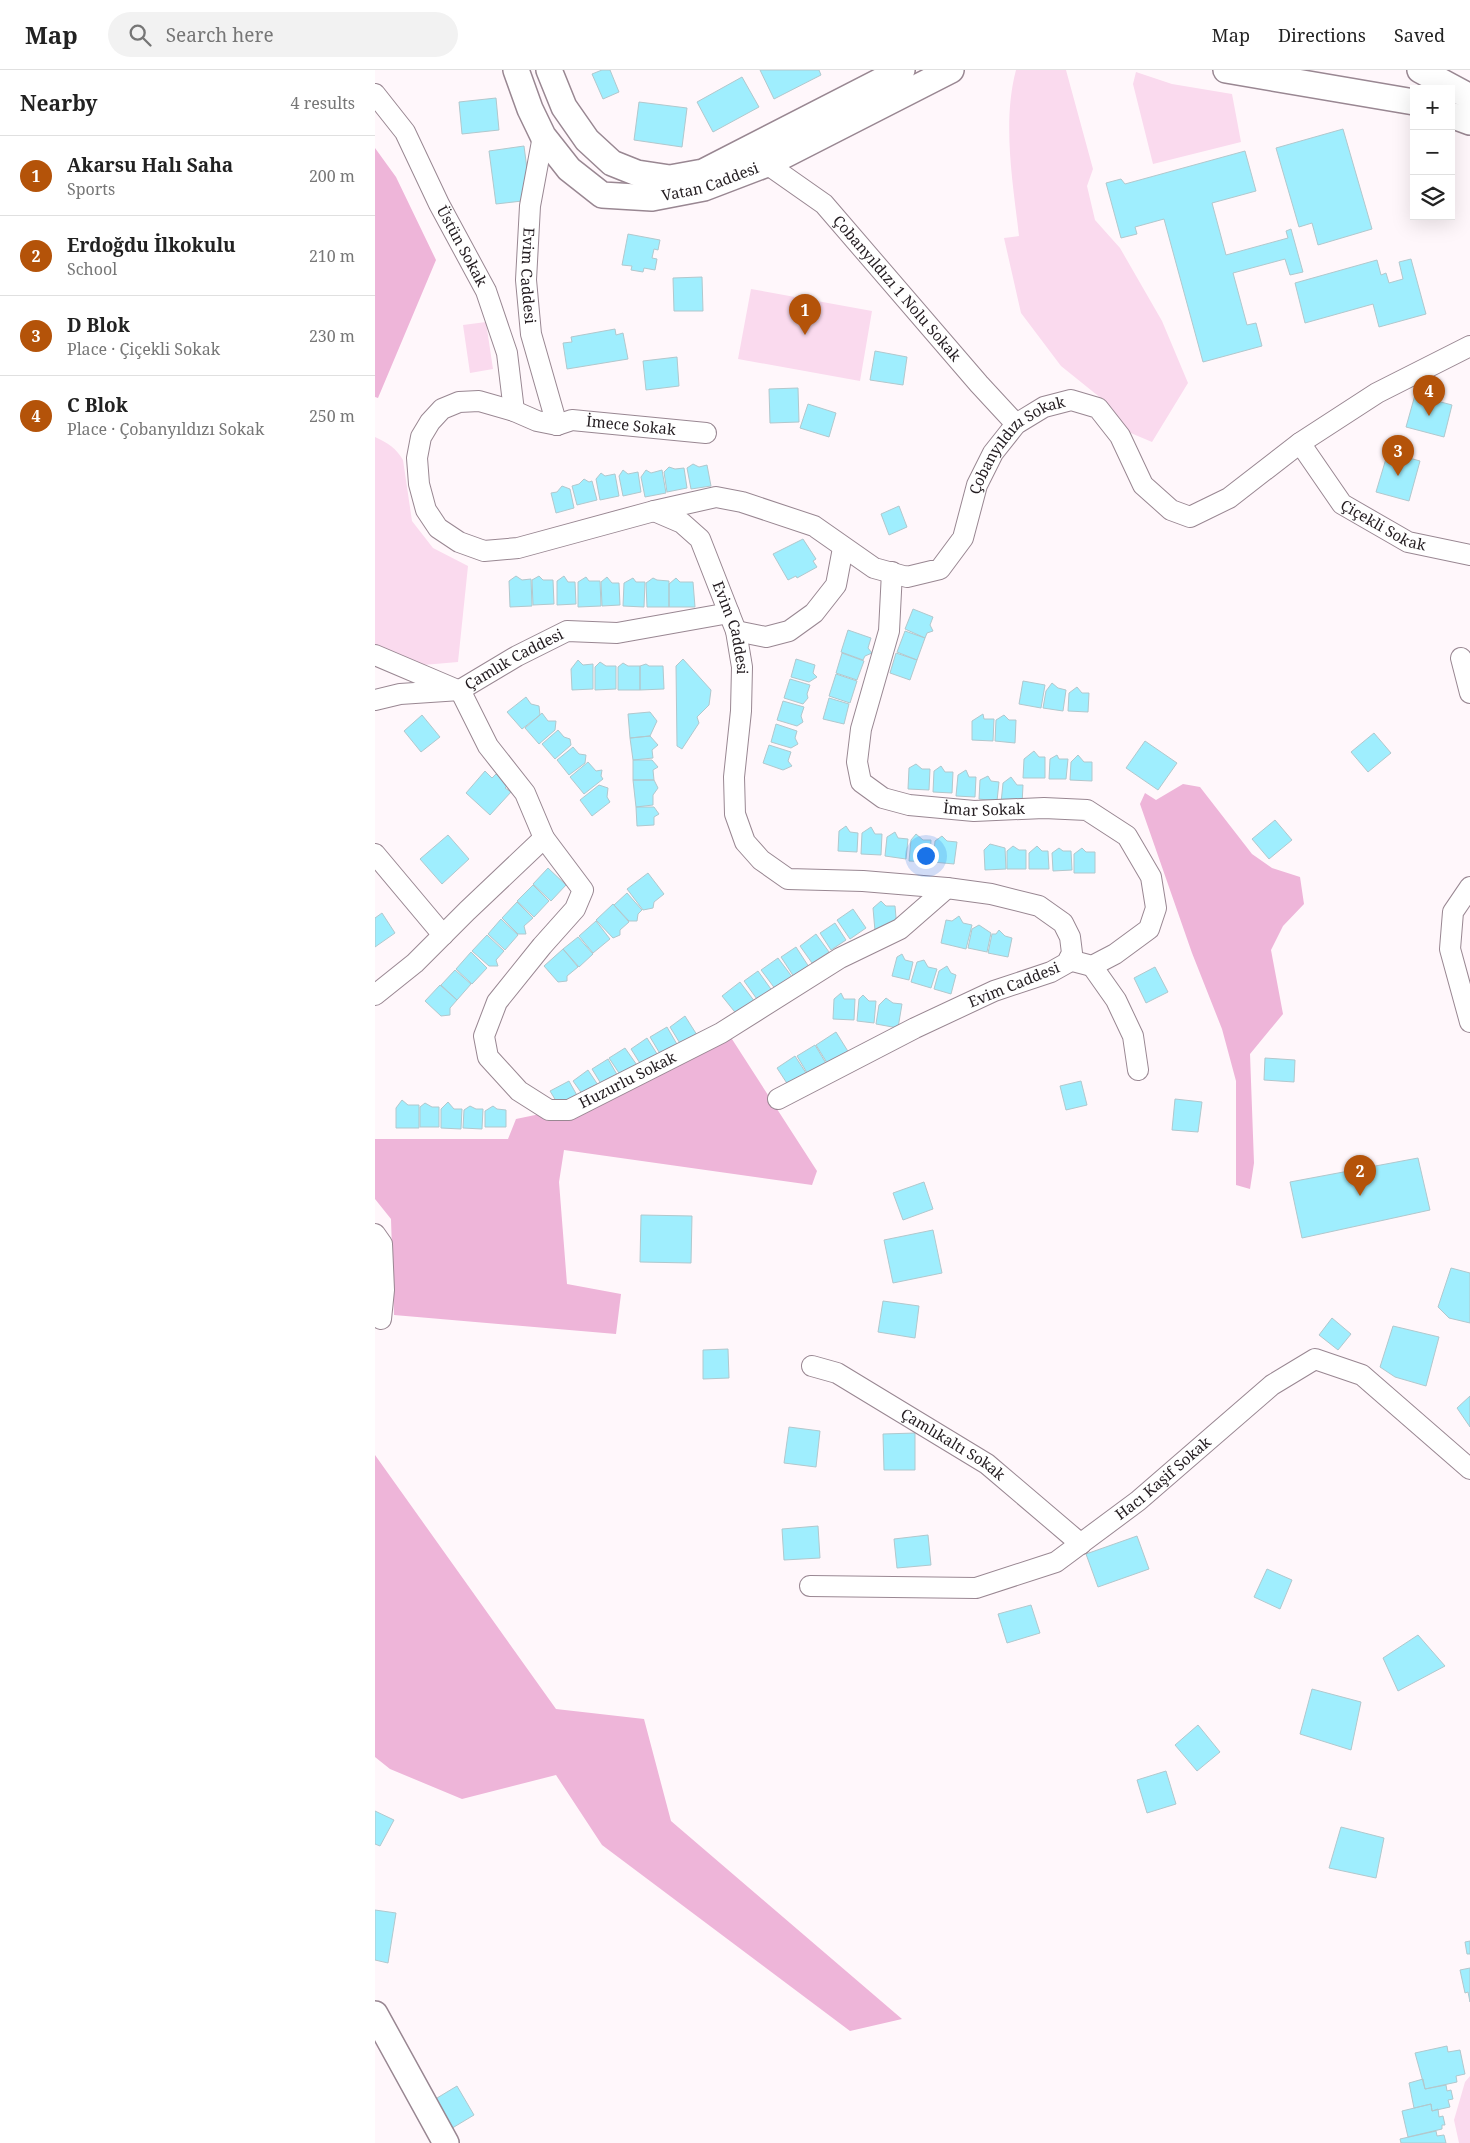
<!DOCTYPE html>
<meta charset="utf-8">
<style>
:root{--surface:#fff;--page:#f2f2f2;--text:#222;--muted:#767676;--line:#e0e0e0;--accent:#b45309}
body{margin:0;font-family:"Noto Serif",serif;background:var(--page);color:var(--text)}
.controls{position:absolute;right:15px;top:15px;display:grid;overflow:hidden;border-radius:0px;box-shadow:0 5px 20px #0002}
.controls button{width:45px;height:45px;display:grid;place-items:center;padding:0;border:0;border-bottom:1px solid var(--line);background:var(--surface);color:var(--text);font:25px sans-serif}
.you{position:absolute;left:550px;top:785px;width:18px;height:18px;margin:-12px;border:4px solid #fff;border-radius:50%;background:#1a73e8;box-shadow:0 0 0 8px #1a73e833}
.badge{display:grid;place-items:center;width:32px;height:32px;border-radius:50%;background:var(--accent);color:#fff;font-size:16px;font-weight:700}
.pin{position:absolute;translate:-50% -41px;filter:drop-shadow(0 1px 2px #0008)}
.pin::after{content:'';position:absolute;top:26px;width:18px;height:15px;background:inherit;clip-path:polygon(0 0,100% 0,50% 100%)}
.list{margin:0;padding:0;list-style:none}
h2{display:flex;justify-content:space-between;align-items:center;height:65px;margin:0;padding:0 20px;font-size:21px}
h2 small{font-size:16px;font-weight:400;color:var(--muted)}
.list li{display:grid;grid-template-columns:32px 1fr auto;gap:15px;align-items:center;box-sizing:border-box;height:80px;padding:0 20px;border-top:1px solid var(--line)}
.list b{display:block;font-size:19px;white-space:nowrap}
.list p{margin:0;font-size:16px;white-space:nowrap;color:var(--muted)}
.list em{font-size:16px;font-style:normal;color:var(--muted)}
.icon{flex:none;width:28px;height:28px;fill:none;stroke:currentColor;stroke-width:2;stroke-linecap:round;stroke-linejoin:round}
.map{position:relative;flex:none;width:1095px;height:2073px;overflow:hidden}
header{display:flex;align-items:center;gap:30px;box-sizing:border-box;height:70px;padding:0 25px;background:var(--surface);border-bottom:1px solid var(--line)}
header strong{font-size:24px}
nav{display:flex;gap:28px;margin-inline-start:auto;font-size:18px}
.search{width:350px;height:45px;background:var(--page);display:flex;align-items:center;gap:12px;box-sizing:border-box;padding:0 18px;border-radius:28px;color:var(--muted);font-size:19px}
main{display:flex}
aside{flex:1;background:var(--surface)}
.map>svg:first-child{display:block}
.green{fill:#fadaee}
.forest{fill:#eeb5d9}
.building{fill:#9feefe;stroke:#b1c8cd}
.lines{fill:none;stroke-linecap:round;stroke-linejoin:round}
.minor-casing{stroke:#998792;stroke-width:22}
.tertiary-casing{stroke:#998792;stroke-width:28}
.minor{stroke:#fff;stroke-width:20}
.tertiary{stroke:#fff;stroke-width:25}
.labels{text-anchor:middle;stroke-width:4;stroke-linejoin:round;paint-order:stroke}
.street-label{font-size:15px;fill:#231c20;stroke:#fff}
</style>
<header>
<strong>Map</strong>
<div class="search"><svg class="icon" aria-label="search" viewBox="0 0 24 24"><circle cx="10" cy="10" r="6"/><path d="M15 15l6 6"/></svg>Search here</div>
<nav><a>Map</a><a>Directions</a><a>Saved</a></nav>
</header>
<main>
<aside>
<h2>Nearby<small>4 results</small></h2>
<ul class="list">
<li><span class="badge">1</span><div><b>Akarsu Halı Saha</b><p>Sports</p></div><em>200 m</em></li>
<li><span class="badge">2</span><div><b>Erdoğdu İlkokulu</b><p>School</p></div><em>210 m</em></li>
<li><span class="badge">3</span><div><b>D Blok</b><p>Place · Çiçekli Sokak</p></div><em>230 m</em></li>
<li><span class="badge">4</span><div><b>C Blok</b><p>Place · Çobanyıldızı Sokak</p></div><em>250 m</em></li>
</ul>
</aside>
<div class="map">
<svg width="1095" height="2073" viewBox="0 0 1095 2073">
<rect width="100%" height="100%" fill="#fff7fb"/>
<!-- green -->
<path class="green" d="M641,0H691L718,99L712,116L720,150L745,178L787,251L813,313L777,372L751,361L727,329L686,296L646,243L629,168L644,166C638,113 627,53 641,0Z
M761,2L797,14L857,24L866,72L778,94L758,14Z
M376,219L497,241L485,311L363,289Z
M111,252L118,299L95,303L88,255Z
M0,367C13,373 21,378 28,390L37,451L58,478L93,496L83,592L48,595L0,578Z
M1095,2006V2073H1084L1079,2050L1090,2012Z"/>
<!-- forest -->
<path class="forest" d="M0,78L21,107L61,190L3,328L0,327Z
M808,714L825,717L877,784L897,798L925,807L929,834L908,856L896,880L908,944L875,984L879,1093L875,1119L861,1115V1011L847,959L817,883L765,734L770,723L781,730Z
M355,966L442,1101L437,1115L189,1080L184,1112L192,1214L246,1224L241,1264L19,1245L16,1149L0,1129V1069H133L141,1049L165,1044Z
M0,1385L181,1639L269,1649L296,1751L527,1949L475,1961L227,1775L181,1705L87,1729L15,1699L0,1687Z"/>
<!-- building -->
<path class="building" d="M227,0H235L244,22L228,29L217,4Z
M385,0H444L446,5L399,29Z
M367,7L384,37L338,62L322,32Z
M121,28L124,60L87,64L84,32Z
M264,32L312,38L307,77L259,70Z
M968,59L997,159L943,175L937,153L924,157L901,78Z
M149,76L156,130L121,134L114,81Z
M870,81L881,121L837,133L851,185L913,168L911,161L916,159L928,202L915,205L910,189L858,203L872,255L881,253L887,276L828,292L789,149L760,157L762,164L746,168L731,113L746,109L750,114Z
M253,164L285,170L283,180L279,179L277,188L282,189L280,200L269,198L268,202L256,200L257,196L247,195Z
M1036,189L1051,244L1004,257L998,234L930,253L920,213L1002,190L1006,205L1011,203L1014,213L1028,209L1024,192Z
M327,207L328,241H299L298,208Z
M240,259L241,265L248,263L253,289L192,299L188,273L197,272L196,267Z
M500,281L532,287L528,315L495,310Z
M302,287L304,316L271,320L268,291Z
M423,318L424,352L395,353L394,319Z
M1040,325L1077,335L1069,367L1031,357Z
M433,334L461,343L454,367L425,358Z
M1013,382L1045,391L1034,431L1001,422Z
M318,394L324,397L332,395L336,416L316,419L312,398Z
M294,397L300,399L309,398L312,418L292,422L289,402Z
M248,400L253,404L263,402L266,422L248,426L244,406Z
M271,400L276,403L287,400L291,423L270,427L266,407Z
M226,403L230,406L240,404L244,426L225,430L221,409Z
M209,409L214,412L217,411L222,430L202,435L197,416L204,414Z
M187,416L195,419L199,438L181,443L176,423L182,422Z
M524,436L532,457L514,465L506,444Z
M428,469L441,489L438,491L442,497L422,508L421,506L413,510L398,484Z
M141,506L147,510L156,509L157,536L135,537L134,511Z
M164,506L168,510H178L179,534L158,535L157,510Z
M189,506L193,512H200L201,534L182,535V511Z
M211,507L214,511H225L226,536L203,537V512Z
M232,507L237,513H244L245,535L227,536L226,512Z
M258,508L261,512H270L269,537L248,536L249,513Z
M278,508L282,510L294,511V537H272L271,513Z
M301,508L305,512H318L320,537H294V514Z
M538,539L558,547L555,555L558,561L552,563L550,568L530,559Z
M473,560L496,568L493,578L497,583L490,586L488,590L466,582Z
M530,561L550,568L542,590L522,582Z
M467,583L489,591L482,610L461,603Z
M521,583L542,590L535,610L515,603Z
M308,589L336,620L334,635L322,647L324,653L307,679L302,676L301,596Z
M421,589L440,595L438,603L442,607L434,612L416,607Z
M203,590L208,595L218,594V619L197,620L196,599Z
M225,592L231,596H241V619L220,620V597Z
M248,593L253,596H265V620H243V597Z
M271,594L274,596H288L289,619L265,620V596Z
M461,604L482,611L475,633L454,626Z
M415,609L435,615L432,624L433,628L428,634L409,628Z
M648,611L670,615L666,638L644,634Z
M677,613L683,618L691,620L688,641L668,638L671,621Z
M702,617L707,623H714L713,642L693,641L694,623Z
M151,627L156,634L164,636L165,645L147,659L132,642Z
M454,628L474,634L469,654L448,649Z
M408,631L429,637L426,646L428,652L422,656L402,650Z
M275,642L282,651L275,666L255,668L253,644Z
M167,643L173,651H181L180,660L164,674L150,658Z
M608,644L609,649H619L618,671L597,670V651Z
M47,645L65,667L46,682L29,661Z
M629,645L634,650H641L640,673L620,671L621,650Z
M401,654L422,661L420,668L423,674L416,678L396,672Z
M183,660L189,667L195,669L196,675L180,689L167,674Z
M999,663L1016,683L993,702L976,682Z
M275,666L283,675L277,680L278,688L258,690L255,668Z
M770,671L802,693L783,720L751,698Z
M394,675L416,682L413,691L417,696L408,700L388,693Z
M198,677L204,684L211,685L210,693L194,705L182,690Z
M659,681L664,687H670V708H648L649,689Z
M682,685L684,689H693L691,709H674L675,689Z
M703,685L709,692H717V711L695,710L696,692Z
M258,690H277L283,697L278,700L279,710H258Z
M213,692L221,701L227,700L226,706L228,709L209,724L195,707Z
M541,694L547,699H555L554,720L533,719L534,698Z
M566,696L570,702H578L577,723L558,722L559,701Z
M591,700L594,707H601L600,727L581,726L583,705Z
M110,701L117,708L121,704L134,714L130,718L136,722L115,745L91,723Z
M613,706L616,711L624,712L622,731L604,729L605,710Z
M636,707L642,715H648L647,734L626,733L628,713Z
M258,710H279L283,718L278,725V735L261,737Z
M224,715L233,718L232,727L235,732L217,746L205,730Z
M261,737H279L284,744L279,747V755L262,756Z
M900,750L917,770L894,789L877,769Z
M471,756L475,762L483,763L482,782L463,781L464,761Z
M496,757L500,764H507L506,785L486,784L487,763Z
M520,762L523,768L533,769L531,789L510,786L512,767Z
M541,764L548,770H556L555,792L534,791L536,770Z
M73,765L94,789L67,814L45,789Z
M567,766L572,771L582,772L579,794L558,792L560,771Z
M615,774L630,778L631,799L610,800L609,780Z
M638,776L644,780H651V799H632V781Z
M662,776L667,781H673L674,799H654V783Z
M684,778L688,781H696L697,800L678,801L677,783Z
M707,778L711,782H720V803H699V784Z
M173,798L191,815L176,831L158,814Z
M273,803L289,824L279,832L278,838L268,840L252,819Z
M158,815L174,831L159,847L142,831Z
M252,823L267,840L263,844L262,851H254L239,835Z
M506,831L511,836H520L522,859L500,861L498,838Z
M142,832L158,848L149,856L151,864H143L127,848Z
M238,834L254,852L245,860V865L238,868L221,850Z
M478,839L491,858L475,869L462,850Z
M7,843L20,863L0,877V848Z
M584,846L588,853L597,855L591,879L566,873L571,850L577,851Z
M126,849L143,865L130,880L113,864Z
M221,851L235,869L218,883L204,866Z
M460,853L471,870L456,880L445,863Z
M604,855L616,863L612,882L593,878L597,859Z
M624,860L630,866L637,868L633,887L613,883L617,864H621Z
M441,864L454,882L437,893L425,876Z
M112,865L129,881L121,890L123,896H114L97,881Z
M203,867L218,884L204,897L188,879Z
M421,877L434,897L419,907L406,887Z
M188,879L203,897L192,906V911L183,912L169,896Z
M96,882L112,898L97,914L81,899Z
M527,884L530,890L538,892L534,910L517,906L522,887Z
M403,888L418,908L401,920L386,900Z
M549,890L553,897L562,899L556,918L536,912L542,892Z
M572,896L576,903L581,905L576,924L559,919L564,901Z
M780,897L793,922L771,933L759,908Z
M80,900L96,914L82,930L66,915Z
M383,901L398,922L384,932L369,911Z
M365,912L380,932L363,946L347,926Z
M65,915L82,930L75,938V945L66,946L50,931Z
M466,923L469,929H480L479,950L458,949L459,929Z
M488,925L494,931H501L499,953L482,951L484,929Z
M511,928L518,933L527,934L523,958L501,954L504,935Z
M310,946L322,965L306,975L295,957Z
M292,957L303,976L287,987L275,967Z
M461,962L474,983L454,996L441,975Z
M272,968L284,987L268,998L256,979Z
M440,975L452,995L434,1006L422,986Z
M250,978L264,998L248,1009L234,988Z
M420,986L433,1006L415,1018L402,998Z
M890,988L920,990L919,1012L889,1010Z
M233,989L244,1008L228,1017L217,999Z
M213,1000L225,1018L210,1028L198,1011Z
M194,1011L204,1029L186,1039L175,1021Z
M706,1011L712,1035L691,1040L685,1016Z
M800,1029L827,1032L823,1062L797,1060Z
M27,1030L33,1035H44V1058H21V1038Z
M73,1032L79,1039H87L86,1059L66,1058V1039Z
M50,1033L57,1037H64V1057H45V1037Z
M95,1036L101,1039H108L107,1059L88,1058L89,1040Z
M118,1036L122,1039L131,1040V1057H110V1041Z
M1043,1088L1055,1140L927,1168L915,1112Z
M549,1112L558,1139L528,1150L518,1123Z
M266,1145L317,1146L316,1193L265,1192Z
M558,1160L567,1203L518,1213L509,1170Z
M1076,1198L1095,1203V1253L1074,1248L1063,1237Z
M508,1231L544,1236L540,1268L503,1262Z
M957,1248L976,1264L963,1280L944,1265Z
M1018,1256L1064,1267L1051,1316L1020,1307L1005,1297Z
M353,1279L354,1308L328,1309V1280Z
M1095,1326V1357L1082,1338Z
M414,1357L445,1361L441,1397L409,1393Z
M540,1363V1400H509L508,1364Z
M443,1456L445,1488L409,1490L407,1459Z
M553,1465L556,1495L522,1498L519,1469Z
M762,1466L774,1499L723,1517L711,1484Z
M892,1499L917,1510L905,1539L879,1527Z
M656,1535L665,1563L632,1573L623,1544Z
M1043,1565L1070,1596L1023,1621L1008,1588Z
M937,1619L986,1632L976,1680L925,1664Z
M823,1655L845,1682L822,1701L800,1675Z
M791,1701L801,1734L772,1743L762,1710Z
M0,1741L19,1750L5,1776L0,1774Z
M966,1757L1009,1768L1001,1808L954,1798Z
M0,1840L21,1843L13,1893L0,1890Z
M1095,1871V1884H1092L1090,1872Z
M1095,1898V1932L1093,1922L1090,1923L1085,1900Z
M1072,1976L1073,1982L1085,1980L1090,2004L1081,2006L1082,2012L1050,2019L1040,1983Z
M1048,2009L1050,2019L1071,2015L1072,2021L1076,2020L1078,2029L1073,2030L1075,2037L1057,2041L1056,2034L1039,2038L1034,2013Z
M82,2016L99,2045L74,2060L57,2031Z
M1056,2034L1057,2041L1063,2039L1064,2047L1068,2046L1070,2055H1067V2059L1033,2067L1027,2041Z
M1061,2061L1062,2066L1069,2065L1071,2073H1026L1025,2069Z"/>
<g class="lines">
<!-- minor casing -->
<g class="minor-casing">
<g id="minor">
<path id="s1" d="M0,24L30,62L64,134L111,221L132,283L139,341"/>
<path id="s2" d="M168,66L155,136L151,210L156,264L182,355"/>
<path id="s3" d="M392,94L449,134L604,314L641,354"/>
<path id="s4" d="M182,355L162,351L139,341L104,331L84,332L67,339L55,352L46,367L42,388L44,414L51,440L63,458L84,472L109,481L143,478L279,441L341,427L367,432L439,456L499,498L532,507L565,499L588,468L602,415L618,383L641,354L669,337L696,330L723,338L745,366L768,415L796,440L815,447L854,428L925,373L1002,323L1095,276"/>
<path id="s5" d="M182,355L197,350L331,363"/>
<path id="s6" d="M925,373L967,434L1033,472L1095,485"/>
<path id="s7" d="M279,441L307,453L325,469L361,561L367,597L366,641L359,707L360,744L370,772L386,790L413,809L488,811L572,818L616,824L664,836L688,853L695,867L697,883L692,893L676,902L619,921L540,958L403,1029"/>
<path id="s8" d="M517,502L514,561L486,659L482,692L486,712L508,728L534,735L599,741L669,738L712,740L752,766L776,807L781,838L774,859L740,884L717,896L694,890"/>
<path d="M361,561L391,567L414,561L439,543L461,515L468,478"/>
<path d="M0,585L80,619"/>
<path d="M1086,588L1095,623"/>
<path id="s9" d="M0,630L25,624L85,620L142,586L192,561L242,563L354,543"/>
<path id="s10" d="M169,768L208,820L200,839L167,876L122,932L109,966L113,987L144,1021L174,1040H194L346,963L465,888L525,859L572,818"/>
<path d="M0,784L68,865"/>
<path d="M1095,817L1078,842L1075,879L1095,952"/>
<path d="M717,896L741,930L758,966L763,1000"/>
<path d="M0,925L40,893L92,841L169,768L150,723L113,676L85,620"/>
<path d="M0,1164L7,1174L9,1220L6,1249"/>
<path id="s11" d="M437,1296L462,1303L612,1394L706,1474"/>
<path id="s12" d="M435,1516L601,1518L681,1492L763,1431L897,1315L940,1289L987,1305L1095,1399"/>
</g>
</g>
<!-- tertiary casing -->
<g class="tertiary-casing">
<g id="tertiary">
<path id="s13" d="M141,0L155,39L168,66L194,99L227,125L277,128L329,118L392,94L576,0"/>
<path d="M174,0L189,37L212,70L237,93L262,103L295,108L328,102L527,0"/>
<path d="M851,0L1039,32"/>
<path d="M1045,0L1095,27"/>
<path d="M1076,45L1095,52"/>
<path d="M0,1944L71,2073"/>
</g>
</g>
<!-- minor -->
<use href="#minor" class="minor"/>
<!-- tertiary -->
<use href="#tertiary" class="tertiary"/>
</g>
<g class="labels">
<!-- street labels -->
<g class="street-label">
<text dy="5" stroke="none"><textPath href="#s13" startOffset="266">Vatan Caddesi</textPath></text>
<text dy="5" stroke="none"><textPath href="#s1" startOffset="176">Üstün Sokak</textPath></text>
<text dy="5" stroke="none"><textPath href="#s2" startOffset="141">Evim Caddesi</textPath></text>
<text dy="5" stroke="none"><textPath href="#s3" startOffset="181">Çobanyıldızı 1 Nolu Sokak</textPath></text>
<text dy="5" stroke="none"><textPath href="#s5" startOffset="75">İmece Sokak</textPath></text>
<text dy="5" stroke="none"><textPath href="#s4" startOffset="938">Çobanyıldızı Sokak</textPath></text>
<text dy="5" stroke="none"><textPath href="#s6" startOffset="121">Çiçekli Sokak</textPath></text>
<text dy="5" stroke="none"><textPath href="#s7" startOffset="149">Evim Caddesi</textPath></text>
<text dy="5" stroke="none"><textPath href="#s9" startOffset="148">Çamlık Caddesi</textPath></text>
<text dy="5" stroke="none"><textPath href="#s8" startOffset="344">İmar Sokak</textPath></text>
<text transform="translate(639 915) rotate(-22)" y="5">Evim Caddesi</text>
<text dy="5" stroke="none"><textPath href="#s10" startOffset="432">Huzurlu Sokak</textPath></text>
<text dy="5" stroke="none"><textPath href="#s11" startOffset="162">Çamlıkaltı Sokak</textPath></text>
<text dy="5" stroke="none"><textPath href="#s12" startOffset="386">Hacı Kaşif Sokak</textPath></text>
</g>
</g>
</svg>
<div class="controls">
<button>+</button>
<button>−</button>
<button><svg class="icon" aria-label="layers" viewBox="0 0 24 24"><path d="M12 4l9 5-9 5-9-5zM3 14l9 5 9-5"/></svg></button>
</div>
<div class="you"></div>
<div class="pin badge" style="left:430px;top:265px">1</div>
<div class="pin badge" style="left:985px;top:1126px">2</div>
<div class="pin badge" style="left:1023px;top:406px">3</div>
<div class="pin badge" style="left:1054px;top:346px">4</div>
</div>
</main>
